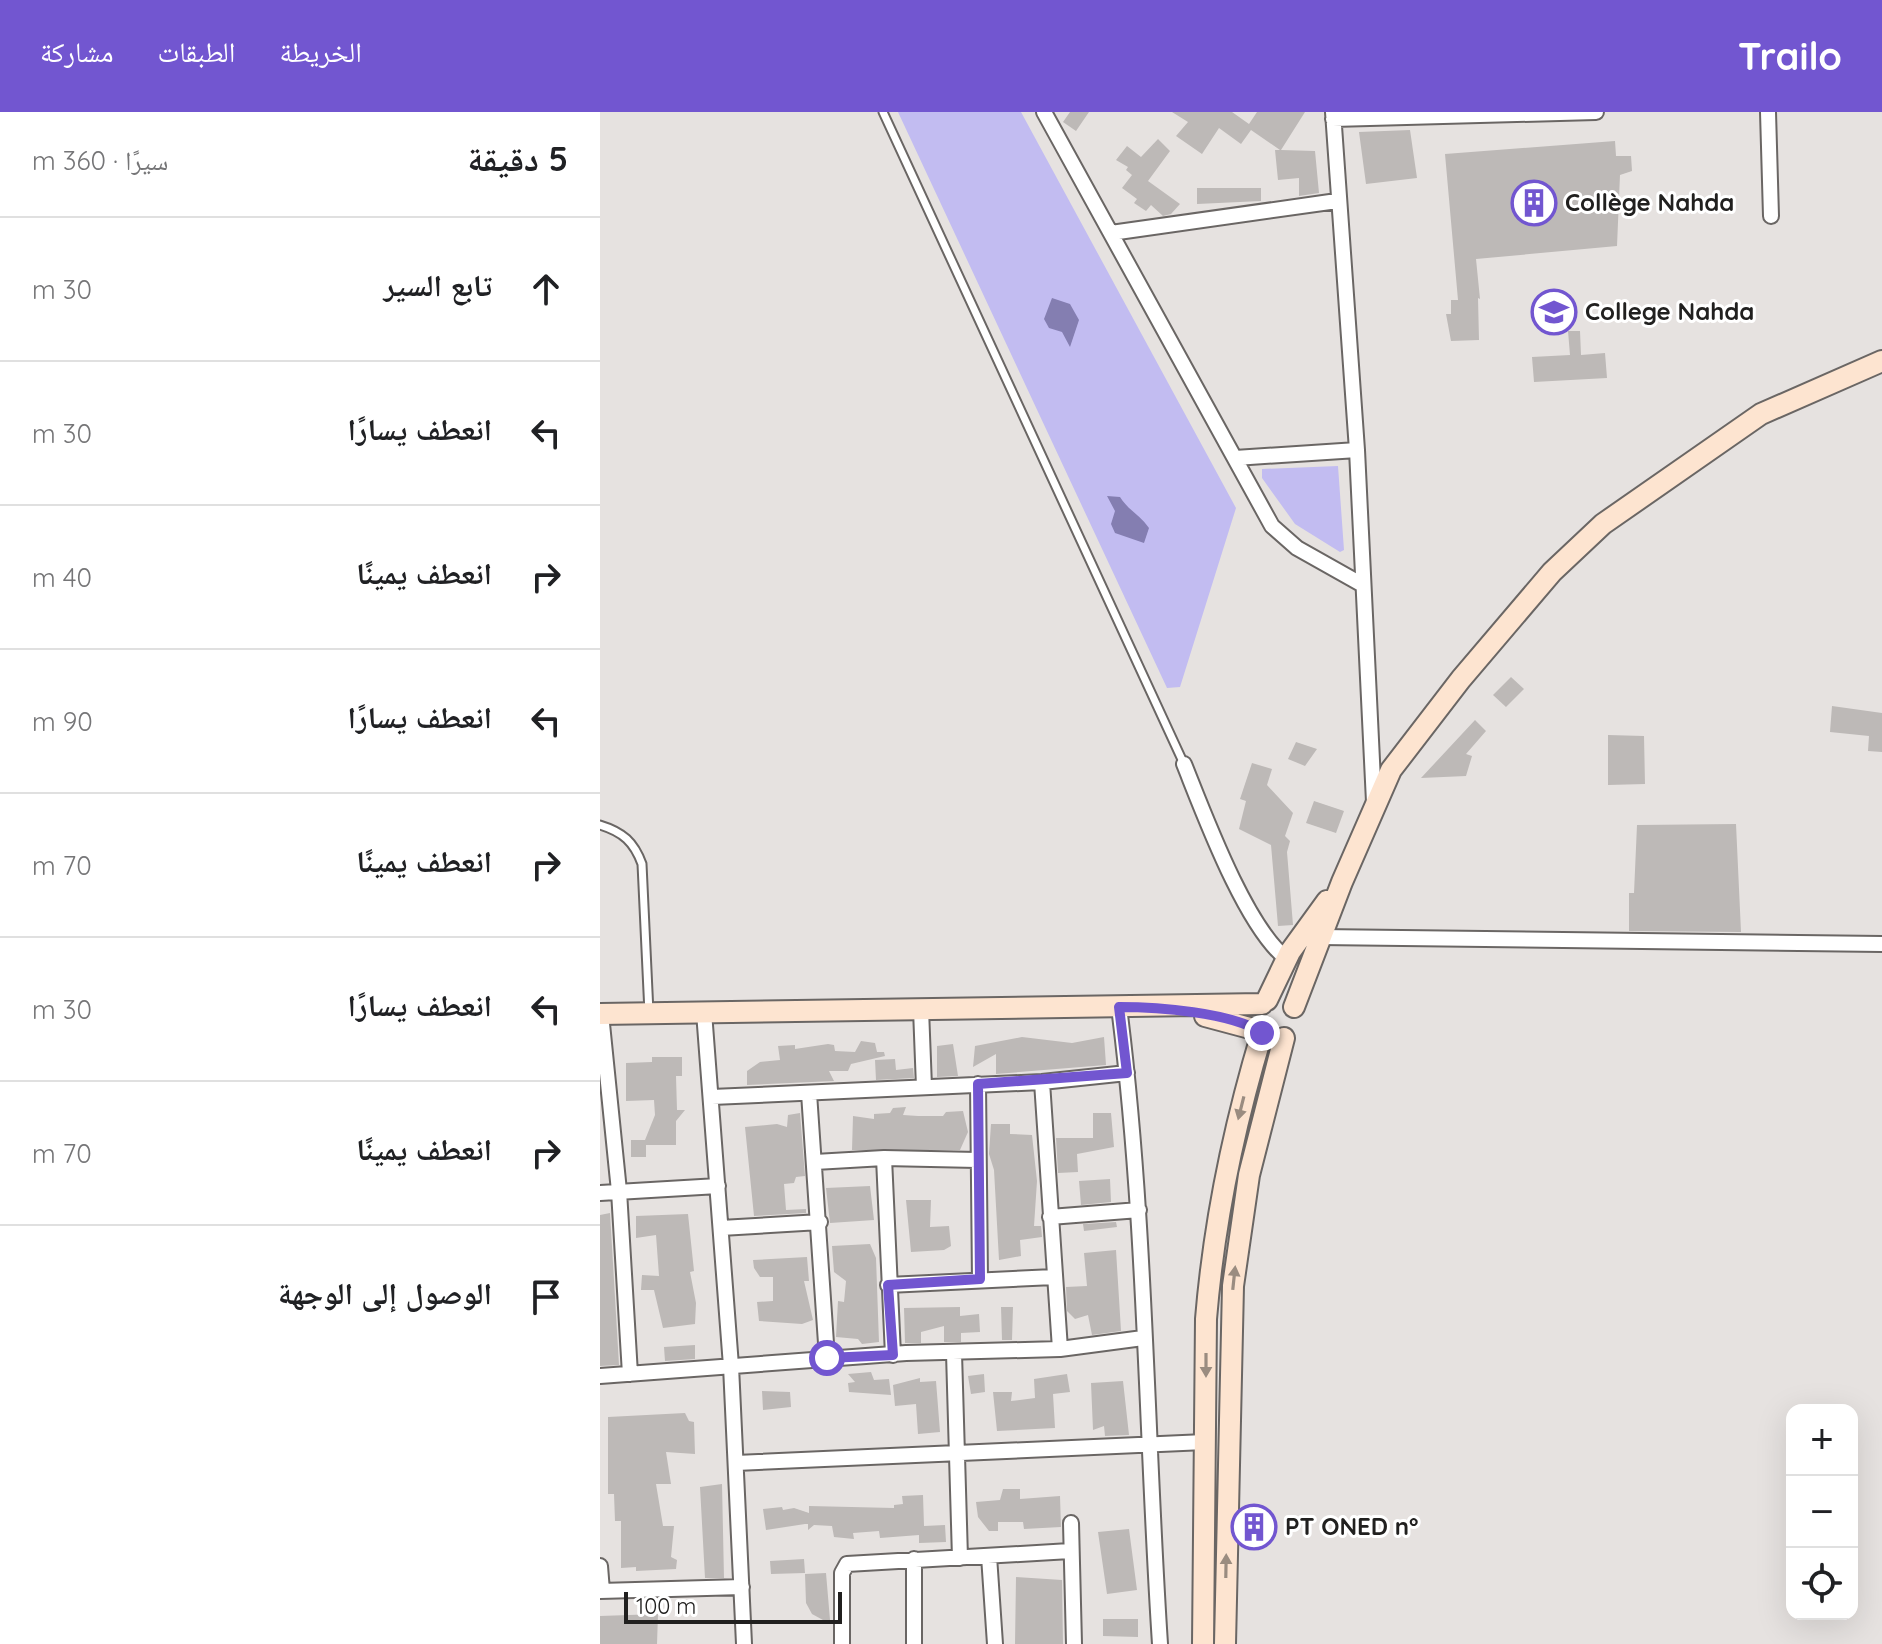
<!DOCTYPE html>
<html lang="ar">
<meta charset="utf-8">
<style>
:root{--surface:#fff;--page:#f6f6f6;--text:#202124;--muted:#757577;--line:#e0e0e0;--accent:#7256d0}
body{margin:0;font-family:Quicksand,"Noto Naskh Arabic",sans-serif;background:var(--page);color:var(--text);direction:rtl}
.controls{position:absolute;right:24px;bottom:24px;display:grid;overflow:hidden;border-radius:16px;box-shadow:0 8px 32px #0002}
.controls button{width:72px;height:72px;display:grid;place-items:center;padding:0;border:0;border-bottom:2px solid var(--line);background:var(--surface);color:var(--text);font:40px sans-serif}
.scale{position:absolute;left:24px;bottom:20px;width:218px;box-sizing:border-box;padding-left:8px;border:4px solid #21201f;border-top:0;font-size:22px;line-height:28px;white-space:nowrap;color:#21201f;-webkit-text-stroke:6px #fff;paint-order:stroke}
.stop{position:absolute;width:24px;height:24px;margin:-18px;border:6px solid #7256d0;border-radius:50%;background:#fff}
.stop.end{background:#7256d0;border-color:#fff;box-shadow:0 2px 8px #0008}
.list{margin:0;padding:0;list-style:none}
h2{display:flex;justify-content:space-between;align-items:center;height:104px;margin:0;padding:0 32px;font-size:34px}
h2 small{font-size:26px;font-weight:400;color:var(--muted)}
.list li{display:grid;grid-template-columns:52px 1fr auto;gap:24px;align-items:center;box-sizing:border-box;height:144px;padding:0 32px;border-top:2px solid var(--line)}
.list b{display:block;font-size:30px;white-space:nowrap}
.list em{font-size:26px;font-style:normal;color:var(--muted)}
.icon{flex:none;width:44px;height:44px;fill:none;stroke:currentColor;stroke-width:2;stroke-linecap:round;stroke-linejoin:round}
.map{position:relative;flex:none;width:1282px;height:1532px;overflow:hidden;direction:ltr}
header{display:flex;align-items:center;gap:48px;box-sizing:border-box;height:112px;padding:0 40px;background:var(--accent);color:#fff}
header strong{font-size:38px}
nav{display:flex;gap:44px;margin-inline-start:auto;font-size:28px}
main{display:flex}
aside{flex:1;background:var(--surface)}
.map>svg:first-child{display:block}
.green{fill:#c2bcf1}
.water{fill:#847eb1}
.building{fill:#bdb9b7}
.lines{fill:none;stroke-linecap:round;stroke-linejoin:round}
.lane-casing{stroke:#6a6664;stroke-width:11}
.street-casing{stroke:#6a6664;stroke-width:18}
.secondary-casing{stroke:#6a6664;stroke-width:24}
.lane{stroke:#fff;stroke-width:7}
.street{stroke:#fff;stroke-width:14}
.secondary{stroke:#fde4d0;stroke-width:20}
.oneway{fill:#9a8c80}
.route{stroke:#7256d0;stroke-width:10}
.labels{text-anchor:middle;stroke-width:6;stroke-linejoin:round;paint-order:stroke}
.poi-label{font-size:24px;font-weight:bold;fill:#21201f;stroke:#fff;text-anchor:start}
</style>
<header>
<strong>Trailo</strong>
<nav><a>الخريطة</a><a>الطبقات</a><a>مشاركة</a></nav>
</header>
<main>
<div class="map">
<svg width="1282" height="1532" viewBox="0 0 1282 1532">
<rect width="100%" height="100%" fill="#e6e2e0"/>
<!-- green -->
<path class="green" d="M298,0H421L636,396L580,575L567,576Z
M738,354L744,438L740,440L695,412L662,366V357Z"/>
<!-- water -->
<path class="water" d="M452,186L470,192L479,208L470,235L462,220L449,216L444,207Z
M507,384L520,385C528,398 540,403 549,416L544,431L515,421L511,412L515,399Z"/>
<!-- building -->
<path class="building" d="M470,0H489L476,19L463,10Z
M572,0H632L649,12L657,0H705L681,38L715,39L719,81L699,84V66L678,68L675,38H680L651,18L641,32L619,16L602,42L576,24L588,10Z
M810,18L817,66L766,72L759,20Z
M558,27L570,39L548,69L580,92L571,102L563,104L551,93L546,99L534,91L537,87L522,76L532,63L526,58L528,55L516,48L527,34L541,45Z
M1015,29L1016,44H1031L1032,59L1020,63L1017,134L876,147L880,187L878,186L879,228L851,229L846,202H851V188H858L845,42Z
M597,76H661V89L597,92Z
M968,219H980L981,243L1005,241L1007,266L934,270L932,245L970,243Z
M911,565L924,577L906,595L893,583Z
M1232,594L1282,601V640L1268,639L1269,624L1230,620Z
M875,608L886,619L866,642L872,644L866,664L821,666Z
M1008,623L1044,624L1045,672L1008,673Z
M696,630L717,637L705,654L688,647Z
M652,651L672,657L667,673L693,701L685,724L690,729L687,740L693,813L678,814L671,733L639,717L646,689L640,687Z
M714,689L744,699L736,721L706,711Z
M1136,712L1141,820L1029,819V781H1034L1037,713Z
M422,925L472,931L504,925L506,953L396,962V942L373,955L375,934Z
M261,929L275,931L277,940H284L285,944L251,952L248,959H229L234,969L147,973V959L160,950L180,948L178,934L195,933V937L228,932L234,933L235,939L255,940Z
M353,932L358,964L337,965V934Z
M52,945H82V964H76L77,998H85L76,1009V1033H46V1045H31V1028H45L55,1003L54,988L26,989V951L52,950Z
M295,947L296,958L313,956L314,966L276,968L275,948Z
M306,995L303,1003L318,1004H343L346,1000L363,999L368,1020L360,1038H252L253,1004L274,1007V1002L290,1001L293,996Z
M200,1001L205,1064L196,1065L194,1071L184,1072L186,1098L206,1097V1101L154,1104L145,1015L177,1012L187,1015L188,1003Z
M493,1001H511L514,1035L477,1042L478,1060L458,1061L456,1026H493Z
M391,1012H410V1022L432,1023L437,1069L434,1114H441L442,1125L420,1128L421,1144L399,1148L394,1058L389,1042Z
M510,1067L511,1090L481,1093L479,1069Z
M270,1074L274,1108L230,1111L226,1076Z
M306,1088H331L330,1115L349,1114L351,1134L344,1138L311,1140Z
M10,1101L19,1253L0,1254V1103Z
M88,1102L94,1159L90,1160L96,1191L95,1212L63,1216L54,1178H41L42,1163L59,1164L56,1123L36,1126V1104Z
M516,1110L517,1115L484,1119L483,1112Z
M270,1132L276,1146L279,1230L262,1232L258,1227L236,1225L238,1189L244,1190L246,1169L234,1160L232,1134Z
M516,1138L521,1219L492,1223L488,1203L475,1207L467,1199L466,1175L487,1174L484,1141Z
M207,1145L209,1169H204L213,1208L202,1212L159,1209L157,1190L173,1189V1165H160L154,1156L153,1148Z
M360,1195V1204L379,1202L380,1220L361,1221V1230H344V1214L321,1220V1231H305L304,1196Z
M401,1195H413L412,1228H402Z
M95,1233V1247L65,1249L64,1235Z
M271,1260L274,1268L289,1267L291,1283L249,1280L248,1271L255,1270L248,1262Z
M384,1262L385,1280L371,1282L368,1264Z
M467,1262L470,1280L453,1282L455,1316L397,1319L393,1280H412L411,1289L435,1286L434,1267Z
M320,1266V1270L336,1269L340,1320L318,1322L316,1292L295,1294L293,1273Z
M523,1269L529,1323L505,1324L504,1314L493,1318L491,1271Z
M162,1279L190,1280L191,1295L163,1298Z
M85,1301L89,1309L94,1310L95,1342L66,1340L71,1372H56L63,1414H74L71,1445L77,1448L76,1457L36,1459V1455L21,1456V1409H15L14,1382H8V1305Z
M122,1372L124,1466H105L100,1375Z
M403,1377H420V1387L460,1384L461,1415L424,1417L423,1410H398V1419H389L378,1405L376,1390L400,1388Z
M323,1383L324,1414L345,1413L346,1430L319,1431V1423L280,1426L279,1419L253,1421L254,1427L234,1425L232,1414L214,1413L208,1418V1412H205L166,1418L163,1397L182,1395L183,1398L194,1396L209,1401V1394L294,1396V1393L303,1392L302,1384Z
M529,1417L537,1478L507,1482L498,1420Z
M204,1447L205,1461L171,1462L170,1449Z
M226,1461L230,1508H223L212,1502L206,1491L205,1462Z
M416,1465L462,1468L463,1532H415Z
M58,1502L57,1532H0V1504Z
M503,1507H538V1525L503,1524Z"/>
<g class="lines">
<!-- lane casing -->
<g class="lane-casing">
<path id="lane" d="M283,0L584,652
M0,713C23,720 34,730 42,752L49,901"/>
</g>
<!-- street casing -->
<g class="street-casing">
<path id="street" d="M444,0L672,414L697,436L761,472
M733,0L757,338L774,690
M1168,0L1171,104
M733,7L996,0
M511,121L737,89
M635,346L757,338
M584,652C604,702 646,816 687,847
M720,825L1282,832
M519,895C546,1106 546,1320 560,1532
M321,897L324,975
M104,900L131,1254L144,1532
M1,902L19,1079L30,1262
M442,970L460,1237
M378,972L380,1167
M209,981L227,1246
M112,985L442,970L527,961
M284,1046L293,1243
M215,1050L284,1046L377,1048
M0,1081L118,1074
M450,1105L539,1098
M121,1116L220,1110
M288,1173L454,1165
M354,1241L360,1446
M0,1264L306,1241L460,1237L543,1226
M136,1351L605,1330
M471,1411L474,1532
M389,1444L395,1532
M0,1454L2,1479
M0,1479L142,1475
M242,1532V1461L247,1452L470,1439
M314,1532V1447"/>
</g>
<!-- secondary casing -->
<g class="secondary-casing">
<path id="secondary" d="M667,888L690,840L727,789
M694,895L742,770L791,658L861,567L952,460L1003,412L1161,302L1282,249
M0,902L662,892
M605,904L661,919
M603,1532L606,1207C614,1110 634,1014 662,921
M625,1532L633,1174L649,1063L684,926"/>
</g>
<!-- lane -->
<use href="#lane" class="lane"/>
<!-- street -->
<use href="#street" class="street"/>
<!-- secondary -->
<use href="#secondary" class="secondary"/>
</g>
<!-- one-way arrows -->
<defs><path id="oneway-solid" d="M-6-.8H1V-3.2L6.5 0L1 3.2V.8H-6Z" transform="scale(2)"/></defs>
<g class="oneway">
<use href="#oneway-solid" transform="translate(641 996) rotate(104)"/>
<use href="#oneway-solid" transform="translate(634 1166) rotate(-84)"/>
<use href="#oneway-solid" transform="translate(606 1253) rotate(90)"/>
<use href="#oneway-solid" transform="translate(626 1454) rotate(-89)"/>
</g>
<g class="lines">
<!-- route -->
<path class="route" d="M227,1246L293,1243L288,1173L380,1167L378,972L527,961L519,895C556,895 632,900 662,921"/>
</g>
<!-- icons -->
<defs>
<g id="building-ring" transform="scale(2.3)"><circle r="9.5" fill="#fff" stroke="#7256d0" stroke-width="1.5"/><path d="M-4-6H4V6H1V3H-1V6H-4ZM-2.5-4.3h1.7v1.8h-1.7ZM.8-4.3h1.7v1.8H.8ZM-2.5-1h1.7V.8h-1.7ZM.8-1h1.7V.8H.8Z" fill="#7256d0"/></g>
<g id="school-ring" transform="scale(2.3)"><circle r="9.5" fill="#fff" stroke="#7256d0" stroke-width="1.5"/><path d="M0-5L7-2L0 1L-7-2ZM-4 1L0 2.5L4 1V4Q0 6-4 4Z" fill="#7256d0"/></g>
</defs>
<g fill-rule="evenodd">
<use href="#building-ring" x="934" y="91"/>
<use href="#school-ring" x="954" y="200"/>
<use href="#building-ring" x="654" y="1415"/>
</g>
<g class="labels">
<!-- poi labels -->
<g class="poi-label">
<text x="965" y="99">Collège Nahda</text>
<text x="985" y="208">College Nahda</text>
<text x="685" y="1423">PT ONED n°</text>
</g>
</g>
</svg>
<div class="controls">
<button>+</button>
<button>−</button>
<button><svg class="icon" aria-label="locate" viewBox="0 0 24 24"><circle cx="12" cy="12" r="6"/><path d="M12 2v4M12 18v4M2 12h4M18 12h4"/></svg></button>
</div>
<div class="scale">100 m</div>
<div class="stop" style="left:227px;top:1246px"></div>
<div class="stop end" style="left:662px;top:921px"></div>
</div>
<aside>
<h2>5 دقيقة<small>سيرًا · 360 m</small></h2>
<ul class="list">
<li><svg class="icon" aria-label="ahead" viewBox="0 0 24 24"><path d="M12 20V5M6 11l6-6 6 6"/></svg><div><b>تابع السير</b></div><em>30 m</em></li>
<li><svg class="icon" aria-label="left" viewBox="0 0 24 24"><path d="M17 20v-9H6M10 6l-5 5 5 5"/></svg><div><b>انعطف يسارًا</b></div><em>30 m</em></li>
<li><svg class="icon" aria-label="right" viewBox="0 0 24 24"><path d="M7 20v-9h11M14 6l5 5-5 5"/></svg><div><b>انعطف يمينًا</b></div><em>40 m</em></li>
<li><svg class="icon" aria-label="left" viewBox="0 0 24 24"><path d="M17 20v-9H6M10 6l-5 5 5 5"/></svg><div><b>انعطف يسارًا</b></div><em>90 m</em></li>
<li><svg class="icon" aria-label="right" viewBox="0 0 24 24"><path d="M7 20v-9h11M14 6l5 5-5 5"/></svg><div><b>انعطف يمينًا</b></div><em>70 m</em></li>
<li><svg class="icon" aria-label="left" viewBox="0 0 24 24"><path d="M17 20v-9H6M10 6l-5 5 5 5"/></svg><div><b>انعطف يسارًا</b></div><em>30 m</em></li>
<li><svg class="icon" aria-label="right" viewBox="0 0 24 24"><path d="M7 20v-9h11M14 6l5 5-5 5"/></svg><div><b>انعطف يمينًا</b></div><em>70 m</em></li>
<li><svg class="icon" aria-label="arrive" viewBox="0 0 24 24"><path d="M6 21V4h12l-3 4 3 4H6"/></svg><div><b>الوصول إلى الوجهة</b></div></li>
</ul>
</aside>
</main>
